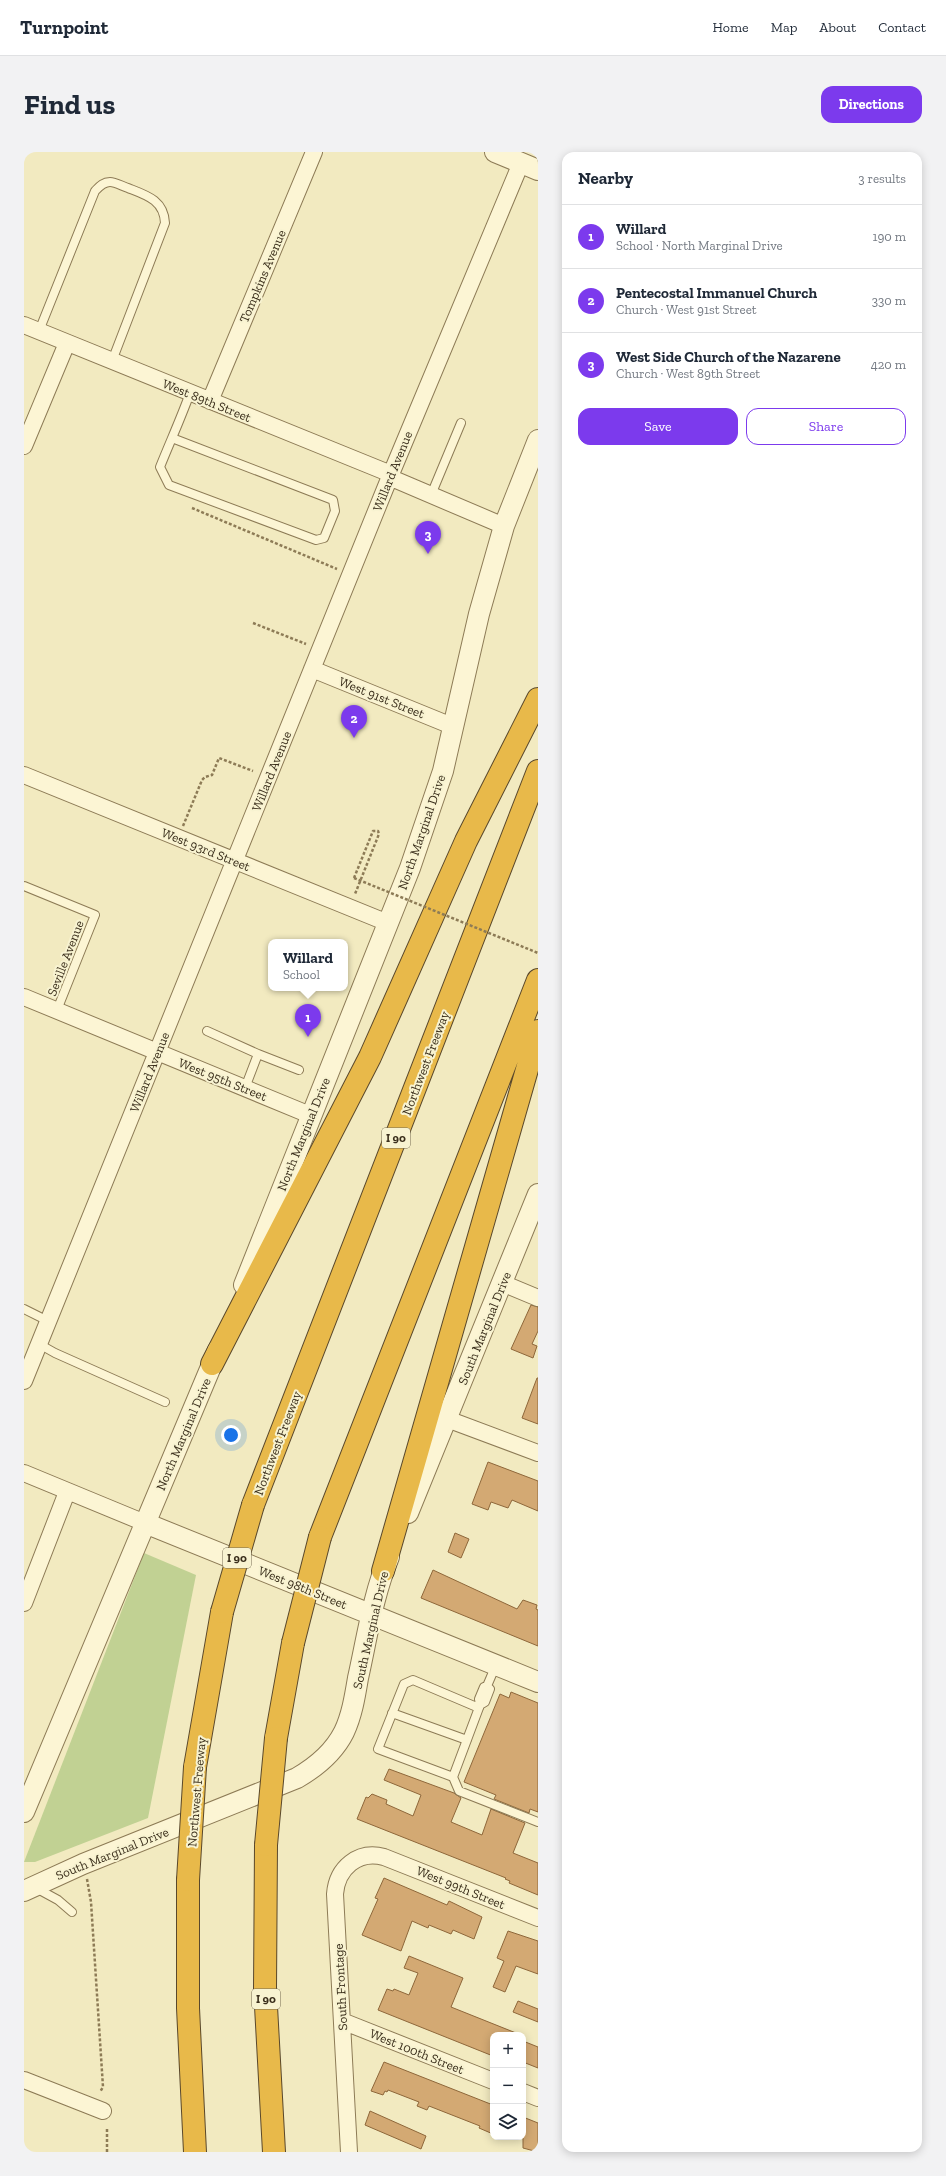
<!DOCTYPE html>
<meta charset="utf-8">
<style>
:root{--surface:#fff;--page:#f2f2f3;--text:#1f2937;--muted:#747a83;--line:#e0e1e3;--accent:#7c3aed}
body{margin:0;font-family:"Zilla Slab",serif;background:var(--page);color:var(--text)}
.controls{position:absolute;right:12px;bottom:12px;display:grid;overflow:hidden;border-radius:8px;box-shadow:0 2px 10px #0003}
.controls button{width:36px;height:36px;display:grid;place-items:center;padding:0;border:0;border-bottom:1px solid var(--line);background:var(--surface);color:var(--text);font:20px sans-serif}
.you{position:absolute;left:207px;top:1283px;width:14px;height:14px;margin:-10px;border:3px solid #fff;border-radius:50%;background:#1a73e8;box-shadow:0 0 0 6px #1a73e833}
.badge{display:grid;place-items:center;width:26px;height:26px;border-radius:50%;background:var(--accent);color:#fff;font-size:13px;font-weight:700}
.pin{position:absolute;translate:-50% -33px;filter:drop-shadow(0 1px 2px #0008)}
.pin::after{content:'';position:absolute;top:21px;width:14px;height:12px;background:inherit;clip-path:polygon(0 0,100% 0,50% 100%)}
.popup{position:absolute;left:244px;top:787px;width:80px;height:52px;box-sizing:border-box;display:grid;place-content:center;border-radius:8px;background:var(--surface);filter:drop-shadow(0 1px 3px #0005);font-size:13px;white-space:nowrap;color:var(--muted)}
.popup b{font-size:15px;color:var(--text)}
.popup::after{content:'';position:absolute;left:50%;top:100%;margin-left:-8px;border:8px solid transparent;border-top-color:var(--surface)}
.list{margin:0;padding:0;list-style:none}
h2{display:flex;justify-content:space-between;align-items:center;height:52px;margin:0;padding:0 16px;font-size:17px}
h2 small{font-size:13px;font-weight:400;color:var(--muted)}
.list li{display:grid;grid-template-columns:26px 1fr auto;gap:12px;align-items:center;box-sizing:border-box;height:64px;padding:0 16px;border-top:1px solid var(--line)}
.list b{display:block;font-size:15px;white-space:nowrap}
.list p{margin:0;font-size:13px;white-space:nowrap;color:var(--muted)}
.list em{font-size:13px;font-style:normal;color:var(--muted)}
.actions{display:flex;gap:8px;padding:12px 16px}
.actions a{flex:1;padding:9px 0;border:1px solid var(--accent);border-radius:12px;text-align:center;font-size:14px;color:var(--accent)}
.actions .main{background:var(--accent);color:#fff}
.icon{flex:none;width:22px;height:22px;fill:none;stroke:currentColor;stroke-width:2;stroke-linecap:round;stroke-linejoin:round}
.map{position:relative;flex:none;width:514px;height:2000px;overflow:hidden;border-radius:12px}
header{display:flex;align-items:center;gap:24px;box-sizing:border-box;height:56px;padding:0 20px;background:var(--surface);border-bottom:1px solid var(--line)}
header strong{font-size:19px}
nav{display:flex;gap:22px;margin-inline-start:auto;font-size:14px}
.intro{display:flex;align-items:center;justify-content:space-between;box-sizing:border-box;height:96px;padding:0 24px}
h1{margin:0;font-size:28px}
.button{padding:10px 18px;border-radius:12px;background:var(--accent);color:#fff;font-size:14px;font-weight:700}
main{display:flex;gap:24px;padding:0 24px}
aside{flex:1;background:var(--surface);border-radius:12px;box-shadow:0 2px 10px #0003}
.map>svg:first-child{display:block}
.grass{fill:#c1d193}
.building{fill:#d3a973;stroke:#8e673a}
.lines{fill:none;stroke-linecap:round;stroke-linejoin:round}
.service-casing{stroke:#8d7b56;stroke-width:10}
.minor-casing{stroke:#8d7b56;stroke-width:18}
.tertiary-casing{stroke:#8d7b56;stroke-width:22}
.motorway-casing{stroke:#5a482b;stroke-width:24}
.path{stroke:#8d7b56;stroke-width:2.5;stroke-dasharray:3 2;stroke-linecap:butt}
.service{stroke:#fcf5d4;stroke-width:8}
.minor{stroke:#fcf5d4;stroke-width:16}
.tertiary{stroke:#fcf5d4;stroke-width:20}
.motorway{stroke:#e8b94a;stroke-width:22}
.motorway-bridge-casing{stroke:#5a482b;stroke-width:24;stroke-linecap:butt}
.path-bridge{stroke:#8d7b56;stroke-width:2.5;stroke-dasharray:3 2;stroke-linecap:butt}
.motorway-bridge{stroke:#e8b94a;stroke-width:22}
.labels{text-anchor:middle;stroke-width:4;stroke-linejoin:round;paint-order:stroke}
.shield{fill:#f8f3d1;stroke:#746a52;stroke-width:1}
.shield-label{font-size:12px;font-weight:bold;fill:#3b2f1c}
.street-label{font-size:13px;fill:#3b2f1c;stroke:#f8f3d1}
</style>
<header>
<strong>Turnpoint</strong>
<nav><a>Home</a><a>Map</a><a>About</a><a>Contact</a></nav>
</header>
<div class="intro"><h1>Find us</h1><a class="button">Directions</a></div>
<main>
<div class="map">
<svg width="514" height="2000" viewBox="0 0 514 2000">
<rect width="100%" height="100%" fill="#f2eac0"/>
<!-- grass -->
<path class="grass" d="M120,1401L172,1423L124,1666L11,1710H0Z"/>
<!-- building -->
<path class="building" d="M507,1153L514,1155V1179L508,1192L513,1194L509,1206L487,1197Z
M513,1226H514V1272L498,1266Z
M464,1310L514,1329V1359L488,1348L484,1356L467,1350L464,1358L448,1352Z
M431,1381L445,1387L437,1406L424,1400Z
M409,1418L493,1457L499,1448L513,1453L512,1457L514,1458V1494L397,1446Z
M487,1540L514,1551V1660L506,1657L505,1661L470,1647L472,1643L440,1630L476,1542L485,1546Z
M365,1617L430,1641L437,1646L427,1670L458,1683L467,1657L501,1671L489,1701L514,1711V1743L485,1731L486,1729L481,1727L482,1726L333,1667L342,1645L344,1646L348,1642L363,1648L362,1652L389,1664L397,1643L360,1628Z
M360,1726L423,1753L425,1749L458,1765L450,1787L429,1778L427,1782L405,1773L404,1776L388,1769L377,1799L338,1783L354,1747L351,1746Z
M484,1779L514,1789V1822L492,1814L481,1840L469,1835L480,1809L473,1806Z
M385,1804L439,1826L427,1855L497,1883H469V1904L354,1858L363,1837L369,1839L370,1837L385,1843L394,1821L380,1816Z
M494,1849L514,1857V1870L489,1860Z
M499,1889L514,1895V1916L499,1910Z
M360,1910L469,1953V1982L455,1976L456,1974L405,1954L403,1958L393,1954L395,1950L364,1938L363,1940L361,1939L359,1943L347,1939Z
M346,1959L402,1984L397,1997L341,1973Z
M499,1965L514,1971V2000L499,1996Z"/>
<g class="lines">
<!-- service casing -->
<g class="service-casing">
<path id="service" d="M15,179L71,39C75,35 79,30 86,30C91,30 98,34 104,36C122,43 140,48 141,71L88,209
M148,286L309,348L311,359L300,386L292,388L145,333L136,315C146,290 157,266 166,241
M407,343L437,271
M0,734L71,763L33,858
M183,879L234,902L221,936
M234,902L275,918
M0,1157L24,1169
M15,1192L31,1201L141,1250
M463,1534L466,1537L461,1550L456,1553L455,1547L460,1535Z
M463,1534L472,1513
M455,1556L389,1528L380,1532L354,1597L429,1625L456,1553
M368,1561L443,1588
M429,1625L435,1639L514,1670
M12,1736L34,1748L48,1760"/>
</g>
<!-- minor casing -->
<g class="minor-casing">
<path id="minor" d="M0,173L367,322
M186,249L290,0
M0,294L43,191
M365,325L480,374
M288,517L428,574
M0,623L364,771
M0,845L286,963
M478,1131L514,1146
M0,1229L367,322L497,11
M423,1267L514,1301
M0,1321L121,1371
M0,1451L43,1340
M318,1869L469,1929
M0,1928L79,1959
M499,1940L514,1946
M325,2000L311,1742C313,1716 334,1698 360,1705L514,1766"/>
</g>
<!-- tertiary casing -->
<g class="tertiary-casing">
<path id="tertiary" d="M471,0L514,18
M220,1133L386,716L419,619L455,462L480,374L514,288
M384,1361L514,1042
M121,1371L514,1530
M0,1660L194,1198
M0,1739L59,1712L273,1626C292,1615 310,1600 320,1580C328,1563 331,1544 334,1526C343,1486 349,1443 365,1405"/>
</g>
<!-- motorway casing -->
<g class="motorway-casing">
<path id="motorway" d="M188,1212L346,905L442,689L514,547
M229,1353L514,619
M296,1385L514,828
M359,1419L514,879
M252,1586L269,1491
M171,1615L198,1460
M242,1693L241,1836L250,2000
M164,1728V1856L171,2000"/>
</g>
<!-- path -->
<path class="path" d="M168,356L313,417
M229,471L282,492
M159,674L178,628L181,625L188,623L195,606L229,619
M330,726L349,679H354L355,682L331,742
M63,1727L67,1750L79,1935L76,1940
M83,1977V2000"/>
<!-- service -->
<use href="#service" class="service"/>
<!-- minor -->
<use href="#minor" class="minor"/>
<!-- tertiary -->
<use href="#tertiary" class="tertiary"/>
<!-- motorway -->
<use href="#motorway" class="motorway"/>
<!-- motorway-bridge casing -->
<g class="motorway-bridge-casing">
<path id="motorway-bridge" d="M198,1460L229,1353
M269,1491L296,1385
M242,1693L252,1586
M164,1728L171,1615"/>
</g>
<!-- path-bridge -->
<path class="path-bridge" d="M330,726L514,801"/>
<!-- motorway-bridge -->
<use href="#motorway-bridge" class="motorway-bridge"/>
</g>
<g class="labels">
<!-- shield labels -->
<g class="shield">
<rect x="358" y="976" width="28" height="20" rx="3"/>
<rect x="199" y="1396" width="28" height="20" rx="3"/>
<rect x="228" y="1837" width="28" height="20" rx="3"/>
</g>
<g class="shield-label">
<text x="372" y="990">I 90</text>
<text x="213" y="1410">I 90</text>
<text x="242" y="1851">I 90</text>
</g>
<!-- street labels -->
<g class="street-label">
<text transform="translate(238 124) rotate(-67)" y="5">Tompkins Avenue</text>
<text transform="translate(183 248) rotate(22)" y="5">West 89th Street</text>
<text transform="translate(368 319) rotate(-68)" y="5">Willard Avenue</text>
<text transform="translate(358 545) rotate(22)" y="5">West 91st Street</text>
<text transform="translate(247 619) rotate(-68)" y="5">Willard Avenue</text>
<text transform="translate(397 680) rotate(-71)" y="5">North Marginal Drive</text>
<text transform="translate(182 697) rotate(22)" y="5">West 93rd Street</text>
<text transform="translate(41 806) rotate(-69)" y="5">Seville Avenue</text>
<text transform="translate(401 911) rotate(-69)" y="5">Northwest Freeway</text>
<text transform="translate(125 920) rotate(-68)" y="5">Willard Avenue</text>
<text transform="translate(199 927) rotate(22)" y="5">West 95th Street</text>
<text transform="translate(279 982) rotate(-68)" y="5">North Marginal Drive</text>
<text transform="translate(460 1176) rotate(-68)" y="5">South Marginal Drive</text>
<text transform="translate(159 1282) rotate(-67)" y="5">North Marginal Drive</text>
<text transform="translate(253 1291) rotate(-69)" y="5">Northwest Freeway</text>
<text transform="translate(279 1435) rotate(22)" y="5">West 98th Street</text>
<text transform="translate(346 1478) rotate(-77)" y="5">South Marginal Drive</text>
<text transform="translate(172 1640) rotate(-85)" y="5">Northwest Freeway</text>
<text transform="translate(88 1701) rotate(-22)" y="5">South Marginal Drive</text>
<text transform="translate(437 1735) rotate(22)" y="5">West 99th Street</text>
<text transform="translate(316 1835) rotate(-93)" y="5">South Frontage</text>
<text transform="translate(393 1899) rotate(22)" y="5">West 100th Street</text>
</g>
</g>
</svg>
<div class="controls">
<button>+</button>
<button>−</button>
<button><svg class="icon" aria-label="layers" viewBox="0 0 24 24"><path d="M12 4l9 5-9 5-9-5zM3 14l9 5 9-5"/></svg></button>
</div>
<div class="you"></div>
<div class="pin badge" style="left:284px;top:885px">1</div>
<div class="popup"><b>Willard</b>School</div>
<div class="pin badge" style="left:330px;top:586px">2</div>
<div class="pin badge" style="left:404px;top:402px">3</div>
</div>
<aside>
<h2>Nearby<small>3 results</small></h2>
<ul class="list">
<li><span class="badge">1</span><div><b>Willard</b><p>School · North Marginal Drive</p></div><em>190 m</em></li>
<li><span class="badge">2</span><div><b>Pentecostal Immanuel Church</b><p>Church · West 91st Street</p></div><em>330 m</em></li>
<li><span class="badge">3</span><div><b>West Side Church of the Nazarene</b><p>Church · West 89th Street</p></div><em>420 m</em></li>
</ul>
<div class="actions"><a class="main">Save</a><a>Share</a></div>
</aside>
</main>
